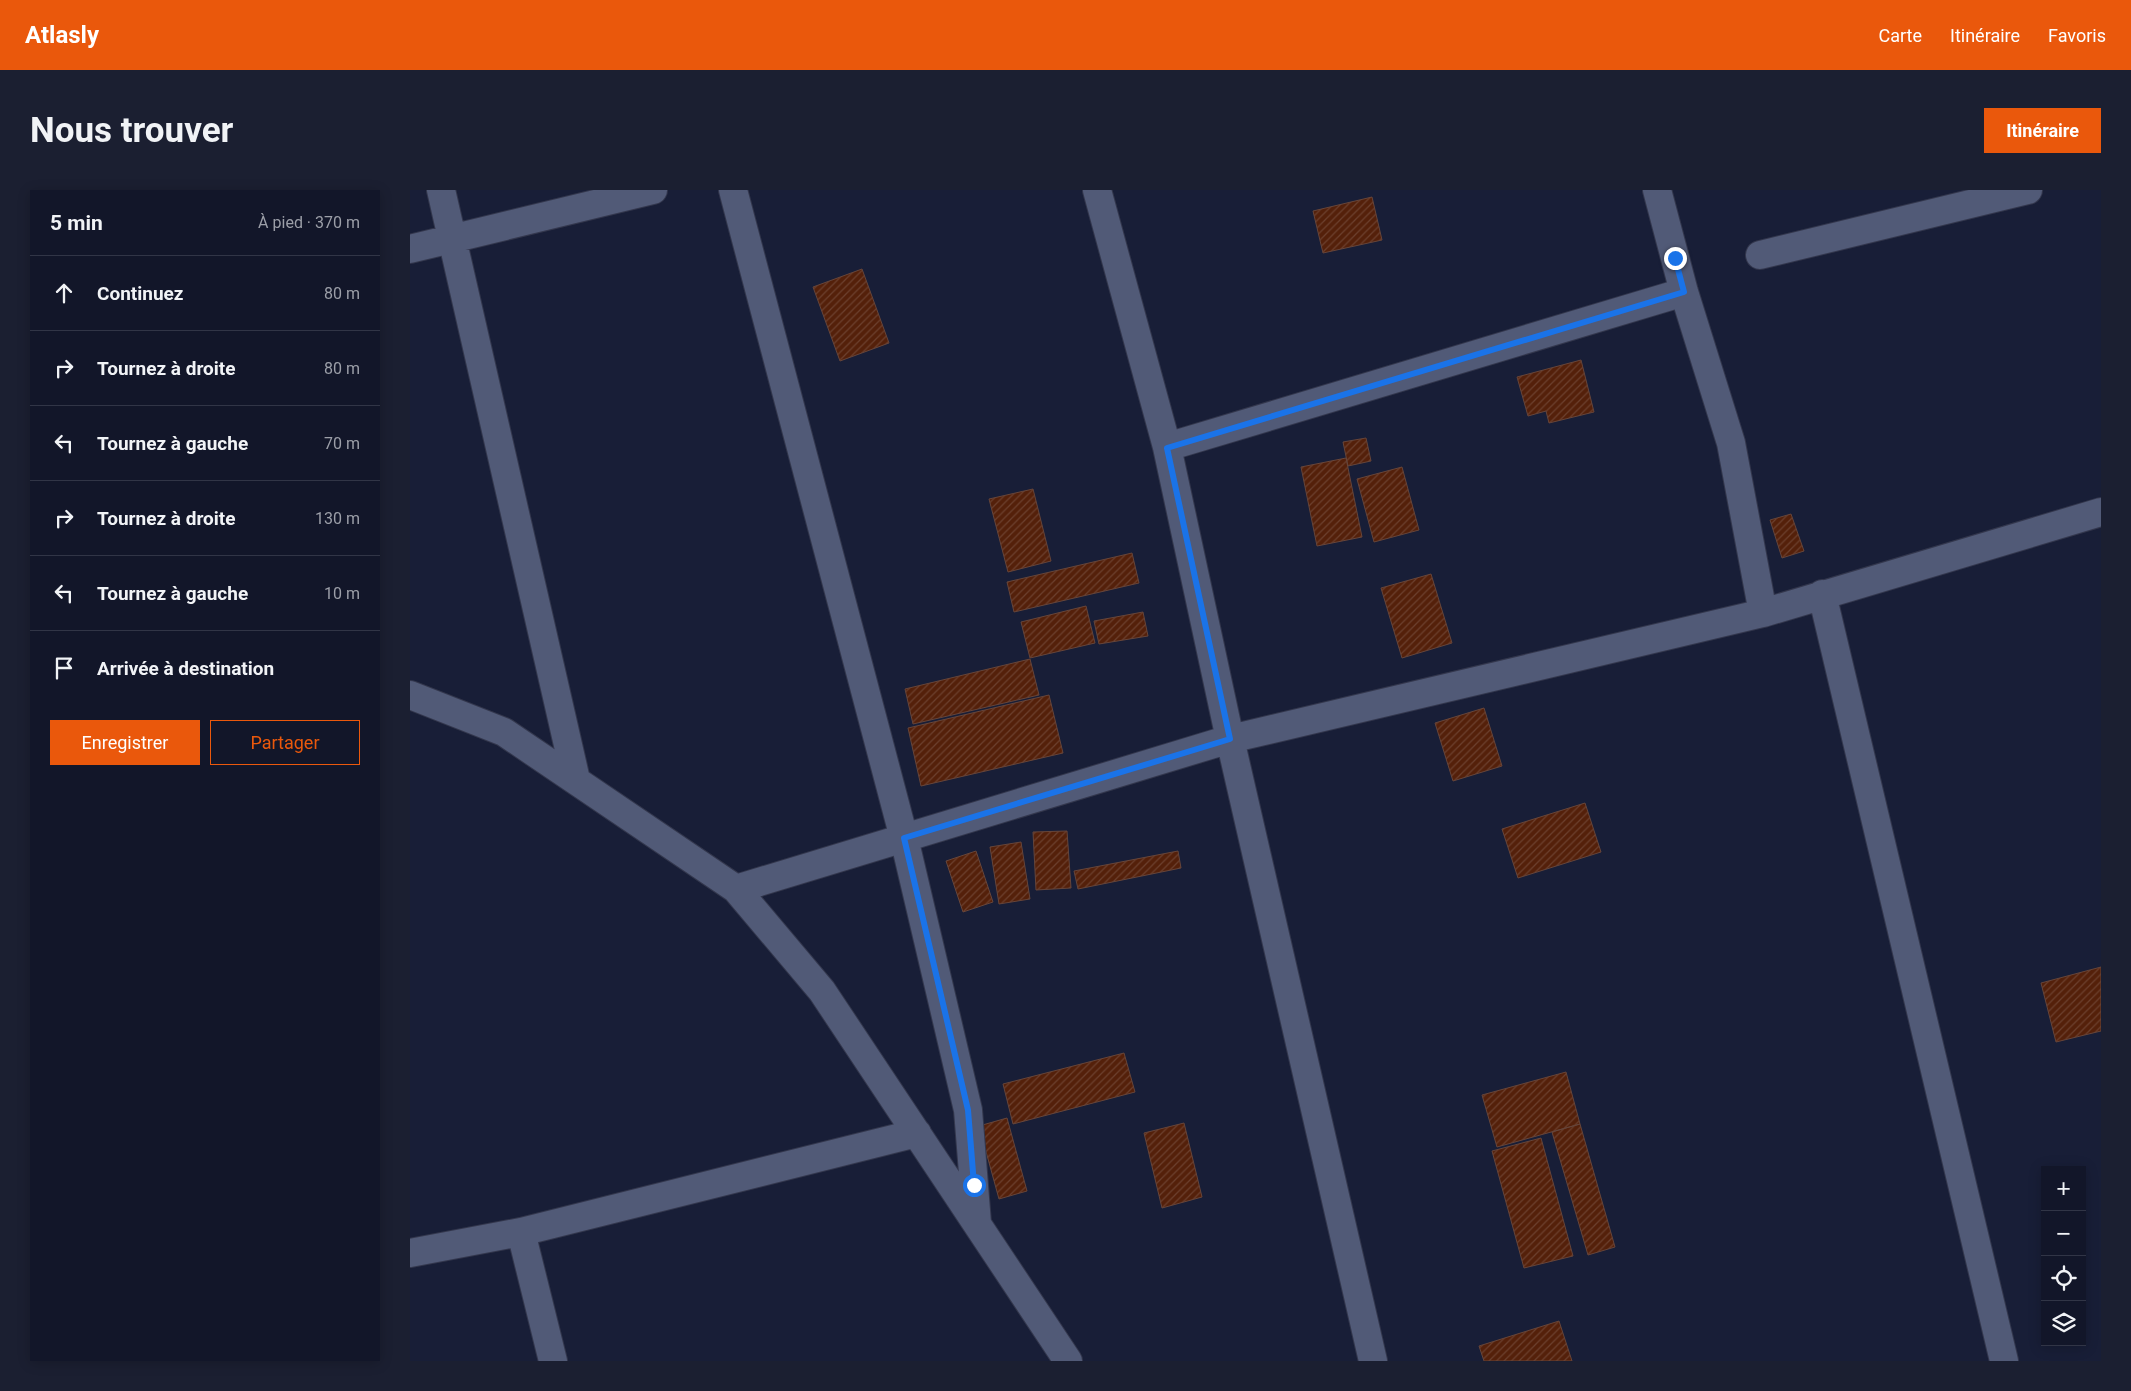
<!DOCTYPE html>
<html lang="fr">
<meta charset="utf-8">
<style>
:root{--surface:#121629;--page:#1b1f31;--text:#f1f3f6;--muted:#9c9fa8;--line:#313546;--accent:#ea580c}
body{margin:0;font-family:Roboto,sans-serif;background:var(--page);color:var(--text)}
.controls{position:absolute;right:15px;bottom:15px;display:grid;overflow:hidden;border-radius:0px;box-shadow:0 2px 12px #0003}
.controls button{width:45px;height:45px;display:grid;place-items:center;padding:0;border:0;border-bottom:1px solid var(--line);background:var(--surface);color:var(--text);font:25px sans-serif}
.stop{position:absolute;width:15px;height:15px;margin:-11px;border:4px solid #1a73e8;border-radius:50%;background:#fff}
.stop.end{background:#1a73e8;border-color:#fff;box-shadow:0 1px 5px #0008}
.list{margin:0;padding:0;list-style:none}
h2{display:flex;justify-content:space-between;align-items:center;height:65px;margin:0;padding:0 20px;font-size:21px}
h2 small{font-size:16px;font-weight:400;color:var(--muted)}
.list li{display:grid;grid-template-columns:32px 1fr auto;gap:15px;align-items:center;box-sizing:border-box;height:75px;padding:0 20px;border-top:1px solid var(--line)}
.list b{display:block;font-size:19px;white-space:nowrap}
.list em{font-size:16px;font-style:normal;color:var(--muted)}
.actions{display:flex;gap:10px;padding:15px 20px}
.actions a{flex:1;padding:11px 0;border:1px solid var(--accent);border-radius:0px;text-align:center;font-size:18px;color:var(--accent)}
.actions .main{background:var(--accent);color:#fff}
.icon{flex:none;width:28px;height:28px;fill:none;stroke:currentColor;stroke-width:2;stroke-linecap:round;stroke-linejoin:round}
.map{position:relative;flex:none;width:1691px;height:1171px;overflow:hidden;border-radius:0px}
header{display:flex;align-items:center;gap:30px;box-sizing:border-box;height:70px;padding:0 25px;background:var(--accent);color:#fff}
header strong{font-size:24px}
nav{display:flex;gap:28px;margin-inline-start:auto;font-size:18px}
.intro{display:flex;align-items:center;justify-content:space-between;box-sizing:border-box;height:120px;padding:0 30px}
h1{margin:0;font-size:35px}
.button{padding:12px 22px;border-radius:0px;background:var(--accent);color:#fff;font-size:18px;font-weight:700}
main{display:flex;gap:30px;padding:0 30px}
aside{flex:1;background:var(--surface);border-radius:0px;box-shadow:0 2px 12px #0003}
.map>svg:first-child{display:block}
.building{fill:url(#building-hatch);stroke:#66453a}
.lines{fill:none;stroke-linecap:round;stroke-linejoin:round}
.minor-casing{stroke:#33374d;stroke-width:30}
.minor{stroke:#515a77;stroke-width:28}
.route{stroke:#1a73e8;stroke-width:6}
</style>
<header>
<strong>Atlasly</strong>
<nav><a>Carte</a><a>Itinéraire</a><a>Favoris</a></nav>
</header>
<div class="intro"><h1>Nous trouver</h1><a class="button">Itinéraire</a></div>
<main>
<aside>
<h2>5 min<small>À pied · 370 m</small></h2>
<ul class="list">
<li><svg class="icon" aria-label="ahead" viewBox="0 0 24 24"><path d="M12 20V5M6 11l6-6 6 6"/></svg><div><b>Continuez</b></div><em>80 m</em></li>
<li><svg class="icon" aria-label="right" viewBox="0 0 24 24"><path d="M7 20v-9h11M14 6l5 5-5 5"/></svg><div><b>Tournez à droite</b></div><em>80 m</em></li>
<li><svg class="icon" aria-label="left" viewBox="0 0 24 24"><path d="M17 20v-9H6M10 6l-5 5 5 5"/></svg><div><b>Tournez à gauche</b></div><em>70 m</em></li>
<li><svg class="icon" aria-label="right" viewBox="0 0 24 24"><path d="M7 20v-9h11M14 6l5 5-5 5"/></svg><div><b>Tournez à droite</b></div><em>130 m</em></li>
<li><svg class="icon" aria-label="left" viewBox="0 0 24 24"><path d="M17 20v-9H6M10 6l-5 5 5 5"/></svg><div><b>Tournez à gauche</b></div><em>10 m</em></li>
<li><svg class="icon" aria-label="arrive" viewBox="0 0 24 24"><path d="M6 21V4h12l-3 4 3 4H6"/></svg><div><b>Arrivée à destination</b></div></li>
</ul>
<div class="actions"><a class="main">Enregistrer</a><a>Partager</a></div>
</aside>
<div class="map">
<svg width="1691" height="1171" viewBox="0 0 1691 1171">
<defs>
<pattern id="building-hatch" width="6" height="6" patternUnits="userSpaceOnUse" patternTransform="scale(1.25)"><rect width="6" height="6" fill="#54200a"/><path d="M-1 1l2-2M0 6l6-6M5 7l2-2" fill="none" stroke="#6c402e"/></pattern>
</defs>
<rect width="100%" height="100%" fill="#181e37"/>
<!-- building -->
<path class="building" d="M962,7L972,50L913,63L903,21Z
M452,79L479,153L430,171L403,97Z
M1171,170L1184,222L1139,233L1136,221L1118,226L1107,187Z
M956,248L961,271L938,276L933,252Z
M936,268L952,347L907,356L891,277Z
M992,277L1009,340L964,352L947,289Z
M623,299L641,371L598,382L579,309Z
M1381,324L1394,361L1372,368L1360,330Z
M722,363L729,393L604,422L597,392Z
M1021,384L1042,453L992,468L971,398Z
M676,416L685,453L620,468L611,432Z
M733,422L738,446L689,454L684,431Z
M620,469L629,505L503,534L495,499Z
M639,505L653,563L511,596L498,538Z
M1074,518L1092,576L1043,591L1025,533Z
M1175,613L1191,662L1108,688L1092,639Z
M657,641L661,698L626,700L623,642Z
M611,652L620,709L589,714L580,657Z
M566,661L583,712L553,722L536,671Z
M768,661L771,678L668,699L664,681Z
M1691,777V841L1646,852L1631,793Z
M714,863L725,902L603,934L593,894Z
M1156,882L1170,934L1087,957L1072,905Z
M597,928L617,1001L589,1009L569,936Z
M774,933L792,1007L752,1018L734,943Z
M1170,934L1205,1057L1178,1065L1142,942Z
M1131,948L1163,1066L1114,1078L1082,961Z
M1149,1131L1162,1171H1074L1069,1156Z"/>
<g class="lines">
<!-- minor casing -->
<g class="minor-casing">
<path id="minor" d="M31,0L166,590
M323,0L494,648L558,920L567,1033
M687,0L757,257L820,549L963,1171
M1247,0L1274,102L1321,253L1353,423
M0,59L243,0
M1350,65L1618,0
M757,257L1274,102
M1412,404L1594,1171
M0,505L94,542L326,699L412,801L658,1171
M326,699L820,549L1353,423L1691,322
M111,1042L143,1171
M0,1063L111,1042L507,943"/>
</g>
<!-- minor -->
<use href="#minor" class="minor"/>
</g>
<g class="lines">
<!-- route -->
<path class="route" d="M564,995L558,920L494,648L820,549L757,258L1274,102L1265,68"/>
</g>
</svg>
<div class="controls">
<button>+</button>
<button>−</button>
<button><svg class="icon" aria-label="locate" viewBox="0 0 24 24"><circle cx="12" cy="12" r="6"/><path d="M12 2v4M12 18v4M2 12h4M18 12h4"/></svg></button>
<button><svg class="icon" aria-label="layers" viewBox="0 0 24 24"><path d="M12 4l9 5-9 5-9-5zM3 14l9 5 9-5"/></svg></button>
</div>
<div class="stop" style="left:564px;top:995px"></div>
<div class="stop end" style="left:1265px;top:68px"></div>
</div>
</main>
